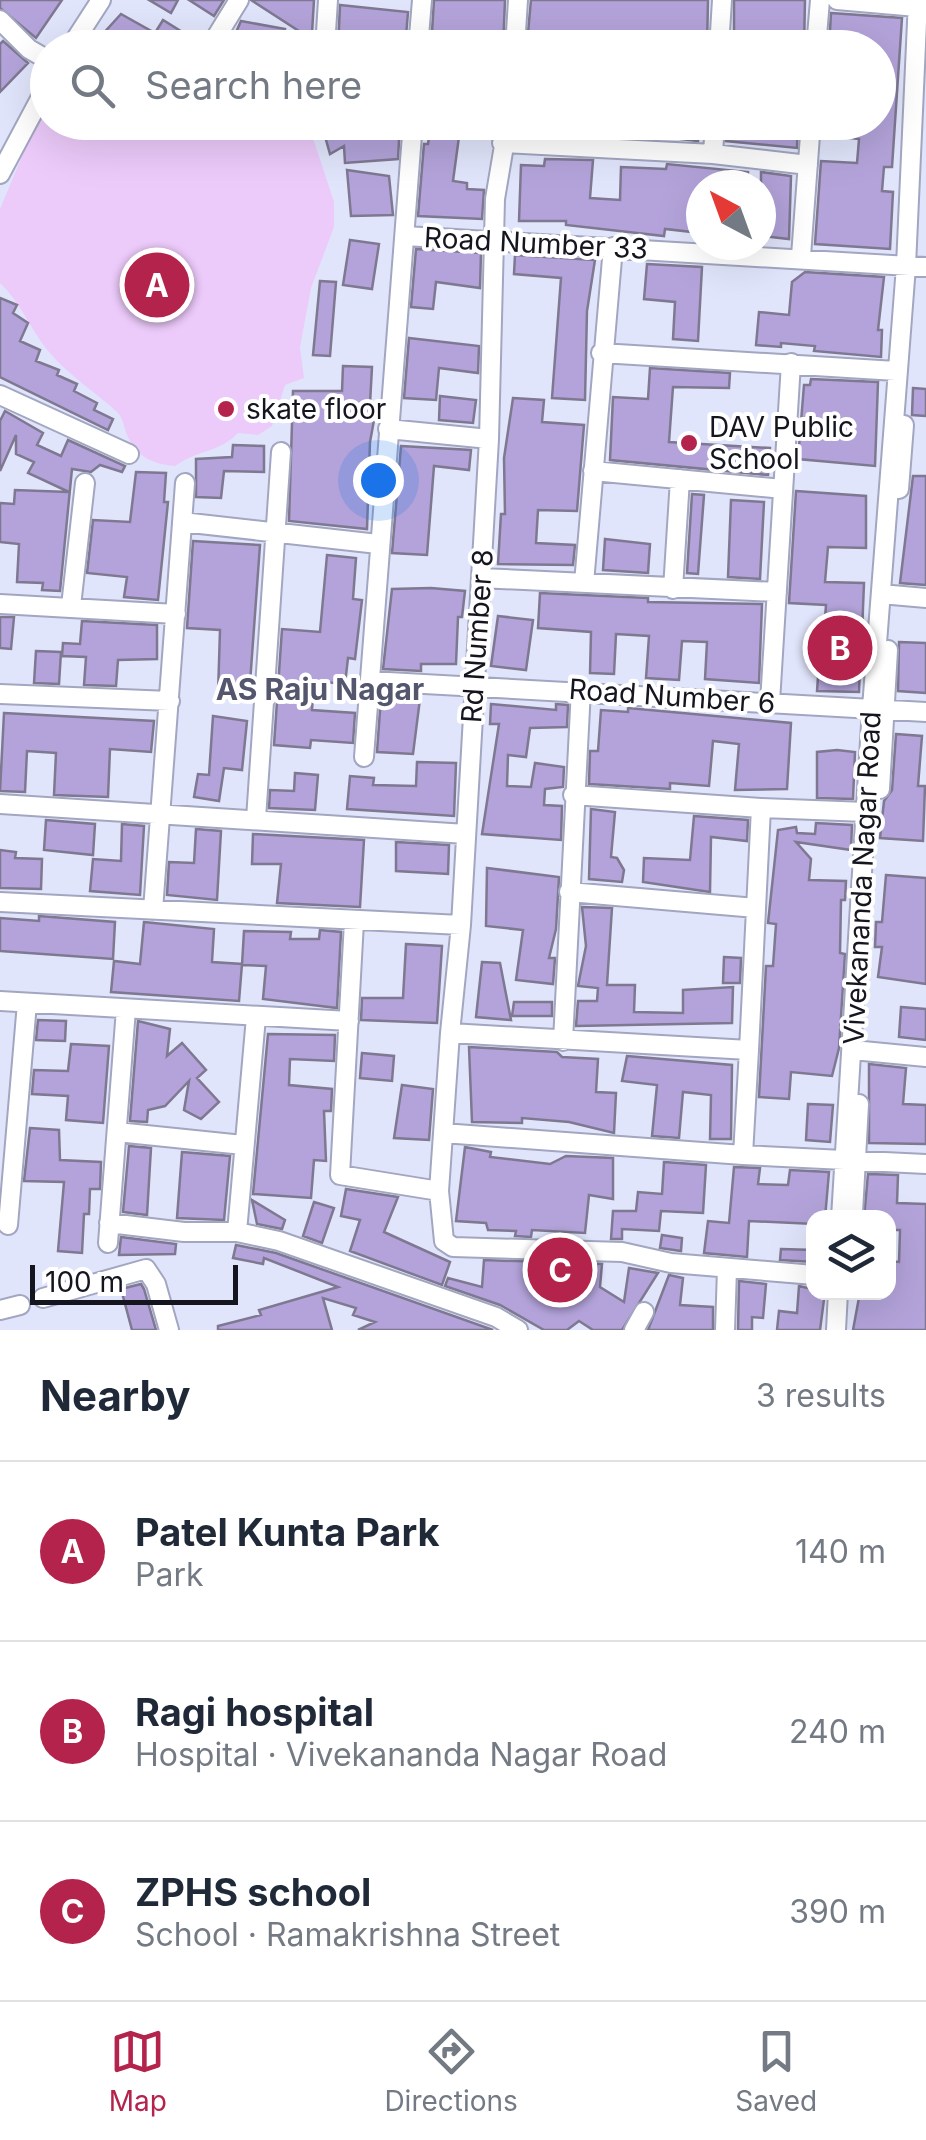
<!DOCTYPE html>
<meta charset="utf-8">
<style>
:root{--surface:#fff;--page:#f2f2f3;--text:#1f2937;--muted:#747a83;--line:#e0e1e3;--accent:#b4234b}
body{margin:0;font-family:Inter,sans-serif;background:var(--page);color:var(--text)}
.controls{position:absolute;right:30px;bottom:30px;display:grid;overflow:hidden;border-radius:20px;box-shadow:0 10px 40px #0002}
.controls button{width:90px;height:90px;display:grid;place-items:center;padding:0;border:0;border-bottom:2px solid var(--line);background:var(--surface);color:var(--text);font:50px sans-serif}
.compass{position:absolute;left:686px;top:170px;width:90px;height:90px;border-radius:50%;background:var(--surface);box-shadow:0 10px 40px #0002;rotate:319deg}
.scale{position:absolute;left:30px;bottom:25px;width:208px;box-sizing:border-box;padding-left:10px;border:5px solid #14151e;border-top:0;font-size:28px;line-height:35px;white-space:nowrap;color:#14151e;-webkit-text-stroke:8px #fff;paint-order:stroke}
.you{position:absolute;left:378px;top:480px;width:35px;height:35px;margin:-25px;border:8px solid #fff;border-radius:50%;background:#1a73e8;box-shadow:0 0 0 15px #1a73e833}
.badge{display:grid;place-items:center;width:65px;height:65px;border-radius:50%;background:var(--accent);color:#fff;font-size:32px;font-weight:700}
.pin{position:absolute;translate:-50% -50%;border:5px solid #fff;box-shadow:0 2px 10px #0006}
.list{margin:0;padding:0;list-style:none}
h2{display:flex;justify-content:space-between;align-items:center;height:130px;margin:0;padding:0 40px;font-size:42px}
h2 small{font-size:32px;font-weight:400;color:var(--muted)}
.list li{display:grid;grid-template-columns:65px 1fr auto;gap:30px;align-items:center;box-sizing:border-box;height:180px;padding:0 40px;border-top:2px solid var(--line)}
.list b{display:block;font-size:38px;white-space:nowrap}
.list p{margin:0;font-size:32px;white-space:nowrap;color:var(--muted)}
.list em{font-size:32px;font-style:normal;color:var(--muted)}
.icon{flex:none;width:55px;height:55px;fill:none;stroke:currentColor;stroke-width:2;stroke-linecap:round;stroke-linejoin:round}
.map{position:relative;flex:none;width:926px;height:1330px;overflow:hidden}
.search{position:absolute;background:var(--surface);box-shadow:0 10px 40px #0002;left:30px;right:30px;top:30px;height:110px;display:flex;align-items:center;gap:25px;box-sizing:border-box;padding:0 35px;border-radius:55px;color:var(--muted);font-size:38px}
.sheet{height:670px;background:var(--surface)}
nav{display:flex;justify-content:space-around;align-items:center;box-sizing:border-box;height:140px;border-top:2px solid var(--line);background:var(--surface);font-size:28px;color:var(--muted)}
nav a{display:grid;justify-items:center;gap:5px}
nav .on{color:var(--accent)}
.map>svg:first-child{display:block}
.green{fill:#eccafa}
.building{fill:#b3a3da;stroke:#7e7891;stroke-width:2.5}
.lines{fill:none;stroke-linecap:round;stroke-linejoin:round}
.minor-casing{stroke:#a2a6c0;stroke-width:22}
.minor{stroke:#fff;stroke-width:18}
.poi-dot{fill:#b4234b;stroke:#fff;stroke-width:4}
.labels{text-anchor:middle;stroke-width:8;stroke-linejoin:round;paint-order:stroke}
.street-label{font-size:28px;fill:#14151e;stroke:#fff}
.poi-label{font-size:28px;fill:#14151e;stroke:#fff;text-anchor:start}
.neighbourhood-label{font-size:30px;font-weight:bold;fill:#53566d;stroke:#fff}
</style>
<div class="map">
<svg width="926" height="1330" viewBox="0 0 926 1330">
<rect width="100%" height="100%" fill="#e1e5fb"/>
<!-- green -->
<path class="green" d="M47,110L48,122L308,123L334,202V227L311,288L300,347L304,378L285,385L272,426L258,435L238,433C217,454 201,448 175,466C152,464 137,457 127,435C124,428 123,418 118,413C97,393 69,376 49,352C30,329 22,304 0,283V209L31,135Z"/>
<!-- building -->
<path class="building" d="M0,0H62L36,38L0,8Z
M149,0H178L171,13Z
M189,0H224L214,16Z
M251,0H314L312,33H302Z
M434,0H505L503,48H431Z
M531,0H708L707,48L612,39V44L528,33Z
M734,0H805L804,47L734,48Z
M340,5L408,12L405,48H338Z
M831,13L902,18L892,167H884L882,191L893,192L890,249L815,244L821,161L857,163L859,139L823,135V122H878V48H829Z
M121,14L155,33L163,20L195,40L191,48H90Z
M241,21L285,29L281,48H229Z
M3,41L28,63L0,92V44Z
M321,122H400L398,159L345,163L344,146L330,154Z
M431,122H461L453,181L467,183V189L484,190L482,219L418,216L424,144H428Z
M520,122H582L581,135L519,131Z
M649,122H700L698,141L648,135Z
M727,122H798L797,148L726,141Z
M545,159L593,160L590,198L620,200L621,167L666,169L667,164L748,172L747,185H701V233L665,229L664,236L566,225V221H519L521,165L544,166Z
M347,170L389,176L393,215L351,216Z
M761,172L791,176L789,239L761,236Z
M350,240L379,244L372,289L343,285Z
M416,249L481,253L480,288L436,282L433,309L411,307Z
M515,255L595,260L587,311L585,400L552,398L561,278L514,274Z
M647,264L702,267L698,341L673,339L675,302L644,299Z
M805,272L884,277L878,330H882L881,357L814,351L815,346L781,343V347L756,345L759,312L789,315L792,282Z
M320,281L336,282L330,356L313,355Z
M0,298L17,305L13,313L28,323L20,341L40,350L36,361L59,370L57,375L77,384L74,391L97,403L94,410L113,419L108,430L0,377Z
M409,338L479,346L478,373L439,368L436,400L404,398Z
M343,366L372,367L370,404H377L370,442L367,529L289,521L293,391H342Z
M650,368L730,373L729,388L673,387L669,442L770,448L768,475L610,460L613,397L648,399Z
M811,379L878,382L875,466L798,459L804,385H810Z
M913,388L926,389V416L912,415Z
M440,396L476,400L473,423L439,420Z
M513,398L544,400L542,422L584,425L577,511L538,510L536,543L575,545L573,565L498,564L501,514H505L504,458Z
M5,411L43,433L37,445L61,456L68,440L125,466L122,472L100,465L91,472L72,469L60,591L42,590L43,583L17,582L19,544L0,542V503L14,504L15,490L69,492L28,473L34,462L16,454V435L0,471V421Z
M233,445L264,446V472L224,471L221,498L196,497V459L232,457Z
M401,446L471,450L469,470L434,466L427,555L392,553Z
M136,472L166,473L164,502H168L158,600L124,597L127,577L87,573L93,520L130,522Z
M913,476H926V585L900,583Z
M796,491L866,496V548L828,547L825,582L864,583L862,633L824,632L826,605L789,603Z
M692,494L704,495L698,574L687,573Z
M731,500L764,502L760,579L728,577Z
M605,539L650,544L648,573L603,570Z
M193,541L260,545L249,697L218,694L220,630L187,628Z
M327,555L356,558L353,599L362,600L355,659L348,658L345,684L314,681L312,710L355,713L353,743L311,740L310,748L274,745L282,629L320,632Z
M431,588L465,591L462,617H458L456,664H421V671L383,669L392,589Z
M540,593L648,598V602L762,604L759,683L705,679L707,642L682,641L679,680L646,678L649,636L616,634L614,674L590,673L591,632L538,628Z
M498,616L533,620L526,670L491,666Z
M0,617H14L11,649L0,648Z
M82,621L157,625V659L118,660L116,686L84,685L86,657L62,656L63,643L80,644Z
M899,642L926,643V693L898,691Z
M36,651L61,652L59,684L34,683Z
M819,663L860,665L859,692L817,691Z
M381,697L420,699L413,754L377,752Z
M491,704L556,710V704L568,705L567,727L530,728L526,757L508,755L507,786L531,787L535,763L564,767L563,787L545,789L544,805L562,806L561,840L482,834L499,724H490Z
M628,708L791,723L787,789L735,790L739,744L713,741L709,786L670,783V789L589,784L590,751H598L601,710L628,712Z
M4,713L154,721L151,752L110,749L108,797L54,795L56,753L27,751L25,792L0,791Z
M213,716L247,721L242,770L224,768L219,801L194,797L198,774L209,775Z
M896,734L922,736L918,786H925L923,841L880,838L884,801L892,790Z
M837,750L855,752L853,799L817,798V752Z
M417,762L456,763L454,816L347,809L350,776L374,778L373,785L416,786Z
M295,773L318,775L315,810L269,808L270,790L294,791Z
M591,809L615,812L611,857L617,858L624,870L622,882L589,879Z
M694,816L748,820L747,841L711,837L710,892L643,882L644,858L690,860Z
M46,820L95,824L93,855L44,850Z
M816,823L852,825L851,850L796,842L811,859L809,880L846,881L845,900H841L840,953L845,954L839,1048L832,1076L791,1072L789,1099L759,1097L766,966H773L776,924L768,923L778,830L796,827L797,833L815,834Z
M122,824L144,826L140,895L90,891L93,859L121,861Z
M196,829L221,831L217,900L167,895L169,862L194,863Z
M253,834L364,840L360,907L277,903L281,864H252Z
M396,842L449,845L448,874L396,871Z
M0,850L16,852L15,858L42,859L41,889L0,888Z
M487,868L559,877L556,929L549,958H555L553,984L516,980L523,930L486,926Z
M886,875L926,878V984L878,977L882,947H875L876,922H882Z
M582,907L612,908L607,985H635L634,1012L683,1013V990L733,987L732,1023L576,1026L578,1001H597L598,988L578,986L586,946Z
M39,916L115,922L113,959L0,951V918L39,921Z
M144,922L214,929L212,962L242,964L239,1001L111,992L114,961L140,964Z
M320,930L341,932L337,1008L263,999L266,966L242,965L244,931L291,932L290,939H319Z
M406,944L442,946L437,1023L361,1020L362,998H403Z
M724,957L741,958L740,983H723Z
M482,962L500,963L511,1020L476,1017Z
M514,1002H552V1016H512Z
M901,1007L926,1009V1040L899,1037Z
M38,1020L66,1021L65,1041L36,1040Z
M138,1021L170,1029L167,1056L182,1043L206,1070L197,1078L219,1102L201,1119L184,1110L189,1081L165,1106L148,1110L147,1122L130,1121Z
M268,1034L335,1035L334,1061L290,1059L289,1085L332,1089L331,1111H324L326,1161L314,1160L311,1198L253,1194Z
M71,1044L109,1046L103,1123L66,1120L68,1096L32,1094L34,1070L68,1071Z
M469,1047L557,1052L562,1057L598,1059L596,1092L616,1093L614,1133L569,1122L522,1118V1123L472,1122Z
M362,1053L394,1056L392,1081L360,1078Z
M627,1056L732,1065L731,1139H710L711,1095L683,1092L679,1138L652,1136L657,1085L622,1081Z
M869,1064L906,1068L903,1104L926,1105V1144L869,1143Z
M402,1085L433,1089L429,1140L394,1138Z
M808,1104L833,1105L830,1142L806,1140Z
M30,1128L59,1130L60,1160L101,1162L100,1189H90L89,1214H84L82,1253L58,1251L64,1182L24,1181Z
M129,1146L151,1148L147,1215L123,1212Z
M465,1147L491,1152L490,1157L550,1164L566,1156L613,1158V1199L589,1195L585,1233L532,1230L531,1237L515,1236L516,1231L488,1230L486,1223L456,1221Z
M182,1152L230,1156L224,1220L177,1218Z
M664,1162L706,1165L703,1213L661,1211L659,1231L622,1229V1239H611L613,1211H636L638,1192L662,1194Z
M734,1167L760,1168L758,1184L788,1185L790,1170L829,1172L825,1218H814V1224L749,1221L747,1257L704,1253L708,1221L729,1223Z
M868,1174L898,1175L897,1203L926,1204V1330H853L860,1292H888V1261L899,1262L900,1230H888V1218H864Z
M346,1189L398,1197L384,1232L450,1262L442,1285L350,1251L360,1220L341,1216Z
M252,1200L285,1220L282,1229L257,1224Z
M314,1202L334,1208L322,1243L303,1236Z
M662,1235L682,1238L681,1251L660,1248Z
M121,1237L176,1244L175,1254L119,1255Z
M236,1245L276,1253L493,1330H358L375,1322L353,1315L356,1308L323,1298L332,1330H218V1326L261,1315L259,1310L338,1287L264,1258L263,1264L233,1258Z
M781,1249L814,1250V1262L780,1260Z
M484,1260L602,1264L600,1287L624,1302L629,1268L658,1273L622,1330H593L579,1321L567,1330H544L500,1305L445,1286L448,1278L482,1287Z
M669,1275L683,1278L680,1305L713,1307V1330H648Z
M739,1281L766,1284L763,1318L752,1317V1330H738Z
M141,1284L144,1289L156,1330H132L121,1289Z
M799,1286L825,1292L820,1330H777L779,1311L797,1313Z"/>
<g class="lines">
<!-- minor casing -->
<g class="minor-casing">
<path id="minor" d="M837,0L917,7
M0,20L29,49L48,60
M515,44L563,48
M210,47L239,0
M70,48L101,0
M325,48L328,0
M418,48L422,0
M515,48L518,0
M719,48L722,0
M816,48L820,0
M502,143L713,154L808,165
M713,154L715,122
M0,174L48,84
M405,236L926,267
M801,256L811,122
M601,353L896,371
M0,395L129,454
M388,429L489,439
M593,471L783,489
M899,489L904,425
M182,522L378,544
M481,578L777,592
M584,583L613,247
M673,589L680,479
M892,595L926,598
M0,604L176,614
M71,606L85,483
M370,681L926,712
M0,694L170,701
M770,702L791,363
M364,757L413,122
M880,789L888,650
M573,795L761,808
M0,804L466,834
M256,819L281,452
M569,892L756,908
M0,902L461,925
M153,910L185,483
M354,922L340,1175L439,1191L450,1033L749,1050L761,808L866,812
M0,1001L349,1021
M450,1033L461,925L489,439L495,199L508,122
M563,1041L581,689
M749,1050L743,1155L926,1164
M863,1051L926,1057
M117,1132L243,1145
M443,1133L743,1155
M439,1191L444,1241L453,1247L622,1252L671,1263L814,1275
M853,1213L859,1104
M841,1218L872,708L906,266L918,0
M109,1223L184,1232H237L279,1241L496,1317L518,1330
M8,1225L27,1003
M237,1232L256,1017
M108,1243L126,1009
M43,1298L146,1269L156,1284L169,1330
M0,1310L20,1305
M634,1330L644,1312
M725,1330L727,1269
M836,1330L838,1292"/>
</g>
<!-- minor -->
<use href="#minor" class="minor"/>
</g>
<!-- markers -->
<g class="poi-dot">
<circle cx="226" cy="409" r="10"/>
<circle cx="689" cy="443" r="10"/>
</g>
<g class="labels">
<!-- street labels -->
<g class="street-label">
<text transform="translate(536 243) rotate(3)" y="10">Road Number 33</text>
<text transform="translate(477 636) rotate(-86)" y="10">Rd Number 8</text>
<text transform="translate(672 696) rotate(4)" y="10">Road Number 6</text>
<text transform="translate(862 878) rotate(-87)" y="10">Vivekananda Nagar Road</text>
</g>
<!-- poi labels -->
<g class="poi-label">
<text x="246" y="419">skate floor</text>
<text x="709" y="437">DAV Public<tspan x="709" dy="32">School</tspan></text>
</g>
<!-- neighbourhood labels -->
<g class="neighbourhood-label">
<text x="320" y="700">AS Raju Nagar</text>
</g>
</g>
</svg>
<div class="controls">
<button><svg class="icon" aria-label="layers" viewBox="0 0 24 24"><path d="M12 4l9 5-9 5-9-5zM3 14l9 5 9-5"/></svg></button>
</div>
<svg class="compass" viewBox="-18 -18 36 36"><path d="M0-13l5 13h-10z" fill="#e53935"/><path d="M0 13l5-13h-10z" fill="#747a83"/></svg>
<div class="scale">100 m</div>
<div class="you"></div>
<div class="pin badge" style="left:157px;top:285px">A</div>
<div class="pin badge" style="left:840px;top:648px">B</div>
<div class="pin badge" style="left:560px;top:1270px">C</div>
<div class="search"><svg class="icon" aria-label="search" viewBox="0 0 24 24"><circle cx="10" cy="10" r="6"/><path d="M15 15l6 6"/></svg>Search here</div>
</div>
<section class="sheet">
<h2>Nearby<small>3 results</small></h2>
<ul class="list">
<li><span class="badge">A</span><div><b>Patel Kunta Park</b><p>Park</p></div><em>140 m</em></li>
<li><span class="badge">B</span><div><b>Ragi hospital</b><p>Hospital · Vivekananda Nagar Road</p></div><em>240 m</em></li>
<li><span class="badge">C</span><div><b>ZPHS school</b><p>School · Ramakrishna Street</p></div><em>390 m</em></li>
</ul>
</section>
<nav>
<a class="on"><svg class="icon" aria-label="map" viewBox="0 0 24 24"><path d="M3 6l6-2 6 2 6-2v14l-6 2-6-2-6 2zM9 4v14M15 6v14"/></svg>Map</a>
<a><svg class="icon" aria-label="directions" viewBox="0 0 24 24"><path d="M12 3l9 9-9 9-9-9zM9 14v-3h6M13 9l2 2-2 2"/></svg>Directions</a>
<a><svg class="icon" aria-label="saved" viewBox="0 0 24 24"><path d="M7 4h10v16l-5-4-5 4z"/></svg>Saved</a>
</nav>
